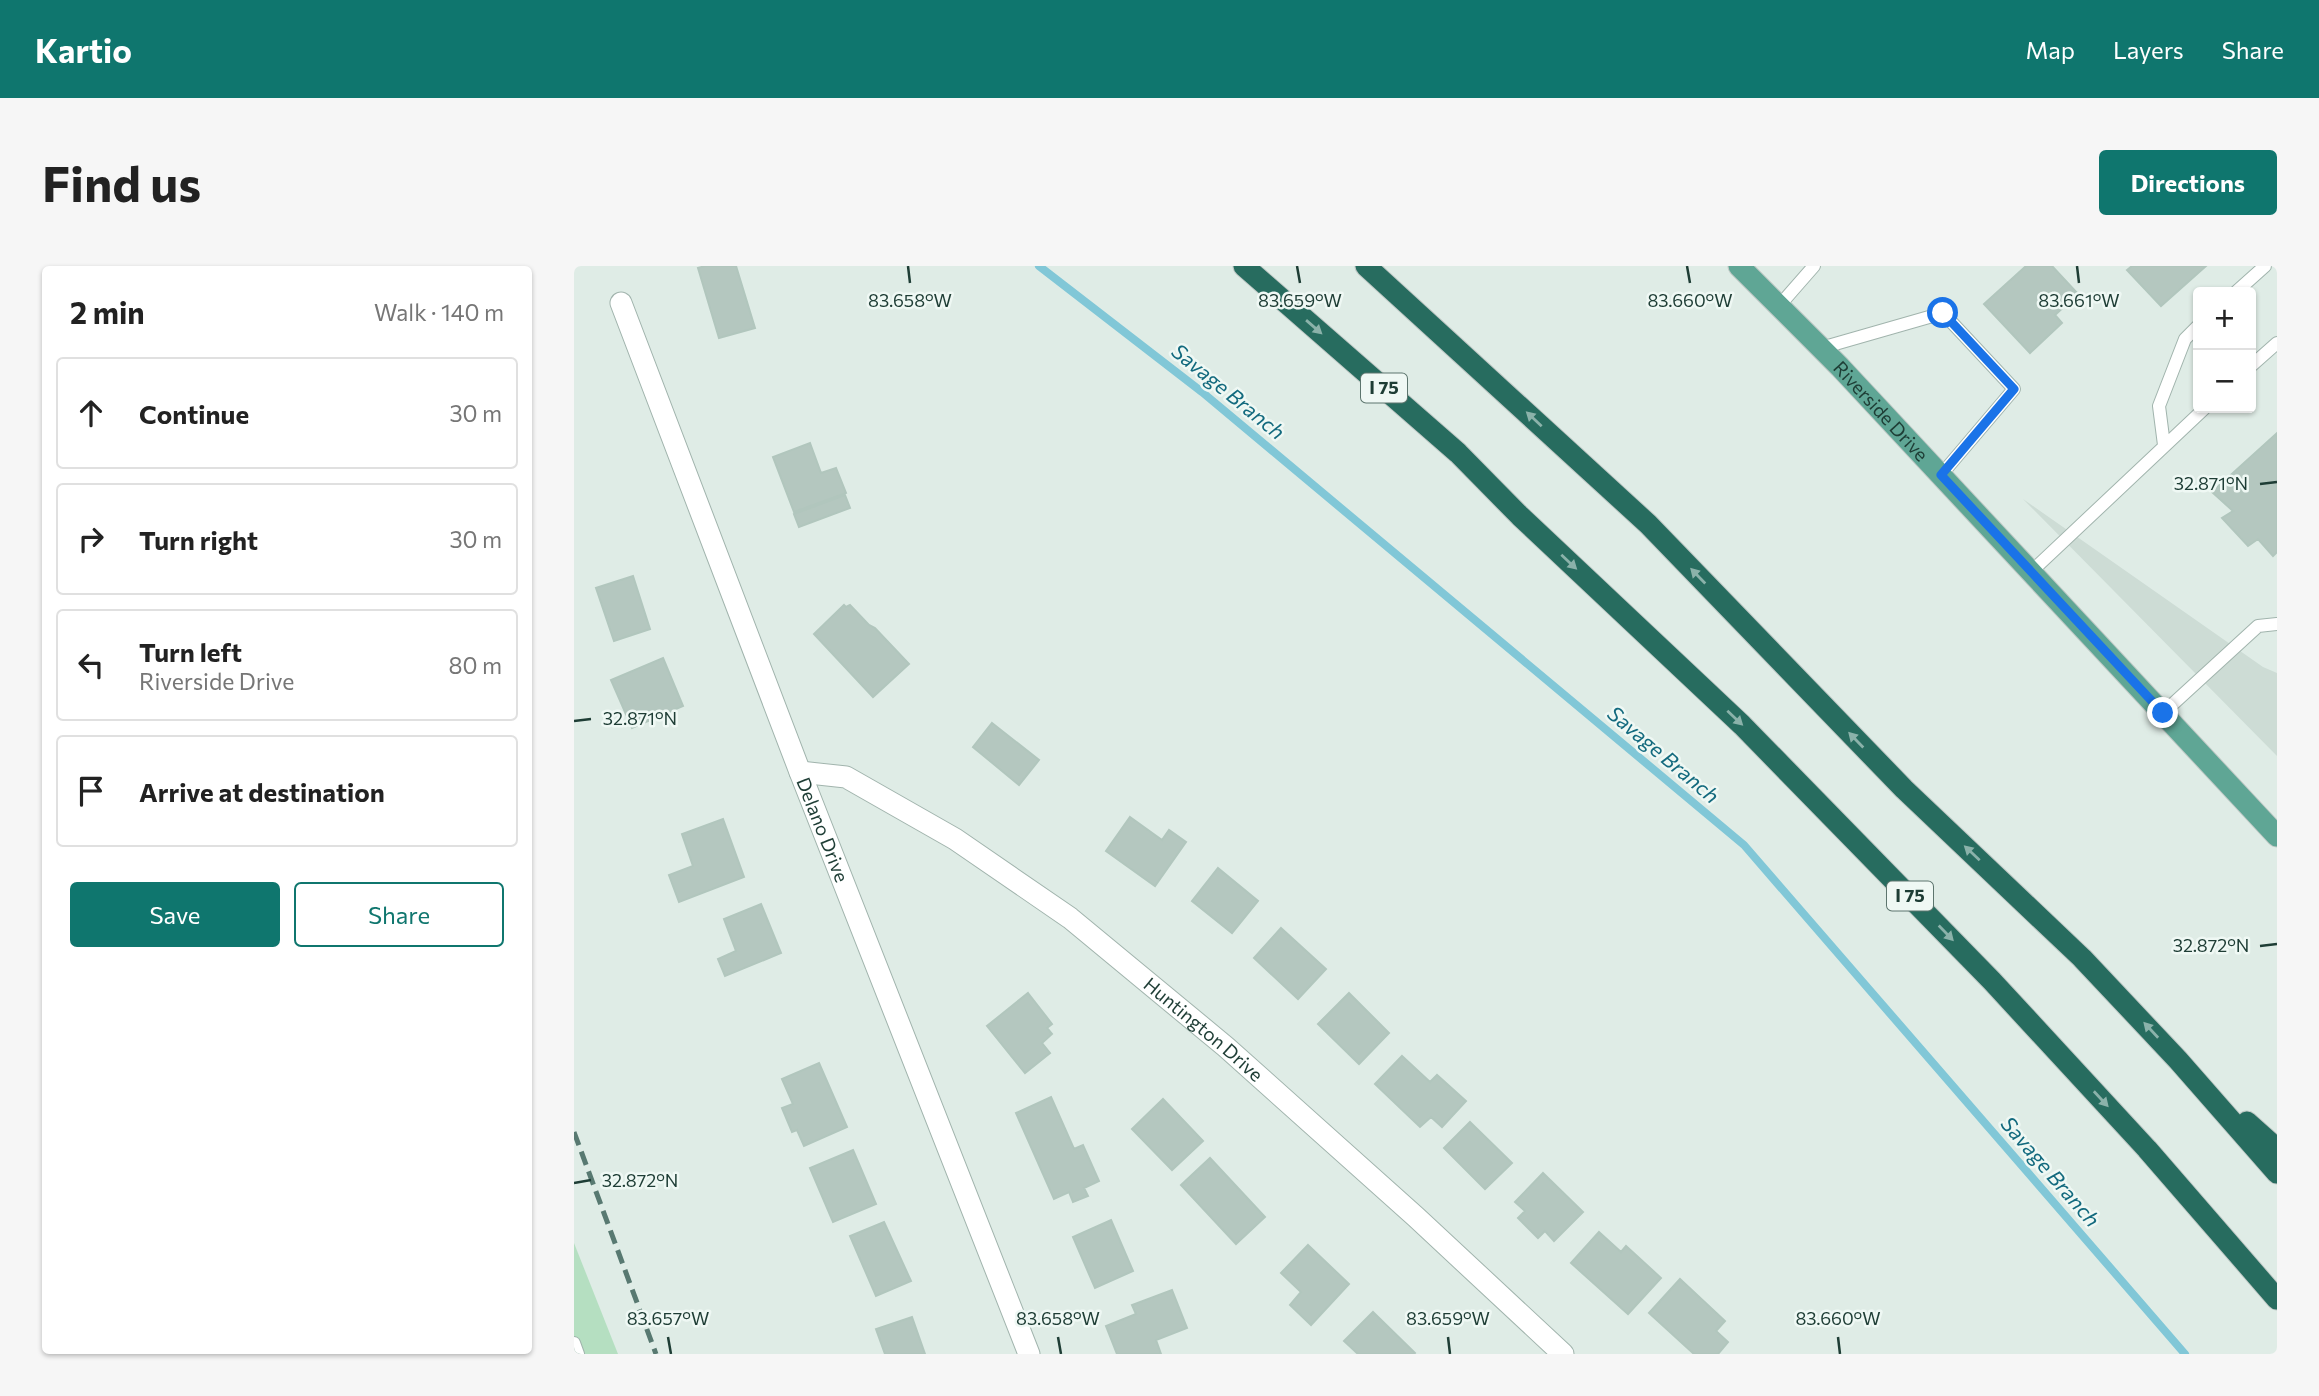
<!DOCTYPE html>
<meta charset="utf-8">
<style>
:root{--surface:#fff;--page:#f6f6f6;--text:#222;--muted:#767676;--line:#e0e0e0;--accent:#0f766e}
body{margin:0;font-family:Commissioner,sans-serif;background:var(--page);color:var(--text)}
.controls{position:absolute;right:21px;top:21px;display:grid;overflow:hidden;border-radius:7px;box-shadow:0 2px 5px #0004}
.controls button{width:63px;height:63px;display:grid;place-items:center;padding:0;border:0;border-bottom:2px solid var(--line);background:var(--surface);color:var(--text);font:35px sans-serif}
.stop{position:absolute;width:21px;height:21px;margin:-16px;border:5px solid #1a73e8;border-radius:50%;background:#fff}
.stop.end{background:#1a73e8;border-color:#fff;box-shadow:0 2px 7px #0008}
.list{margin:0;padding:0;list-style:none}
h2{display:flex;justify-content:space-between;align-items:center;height:91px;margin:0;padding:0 28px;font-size:30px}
h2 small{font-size:23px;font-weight:400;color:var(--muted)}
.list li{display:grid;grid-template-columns:46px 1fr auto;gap:21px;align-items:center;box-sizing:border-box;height:112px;margin:0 14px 14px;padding:0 14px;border:2px solid var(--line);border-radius:7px}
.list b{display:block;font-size:26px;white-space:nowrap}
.list p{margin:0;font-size:23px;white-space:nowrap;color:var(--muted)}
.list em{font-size:23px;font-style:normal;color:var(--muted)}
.actions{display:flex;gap:14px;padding:21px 28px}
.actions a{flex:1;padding:16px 0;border:2px solid var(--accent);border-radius:7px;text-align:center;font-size:24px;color:var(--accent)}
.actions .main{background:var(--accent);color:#fff}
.icon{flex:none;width:38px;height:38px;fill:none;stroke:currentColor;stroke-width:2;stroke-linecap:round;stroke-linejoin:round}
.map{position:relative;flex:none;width:1703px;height:1088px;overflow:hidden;border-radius:7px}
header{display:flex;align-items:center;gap:42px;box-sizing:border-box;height:98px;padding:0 35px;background:var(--accent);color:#fff}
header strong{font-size:33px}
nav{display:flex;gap:38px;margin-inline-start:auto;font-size:24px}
.intro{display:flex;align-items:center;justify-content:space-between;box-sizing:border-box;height:168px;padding:0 42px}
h1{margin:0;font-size:49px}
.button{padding:18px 32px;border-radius:7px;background:var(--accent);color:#fff;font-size:24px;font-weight:700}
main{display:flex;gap:42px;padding:0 42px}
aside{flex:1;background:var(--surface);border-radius:7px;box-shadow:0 2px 5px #0004}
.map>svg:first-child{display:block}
.built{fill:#cddcd5}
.green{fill:#b5dfc1}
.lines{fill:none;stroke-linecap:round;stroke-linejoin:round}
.stream{stroke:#81c7d7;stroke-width:8}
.building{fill:#b4c7bf;stroke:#b1c6bd;stroke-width:2}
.service-casing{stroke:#a1b4ad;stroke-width:14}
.minor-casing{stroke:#a1b4ad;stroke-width:23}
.primary-casing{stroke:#c0c9c6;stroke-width:23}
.motorway-casing{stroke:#c0c9c6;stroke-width:23}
.service{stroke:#fff;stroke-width:12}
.minor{stroke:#fff;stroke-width:21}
.primary{stroke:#5fa695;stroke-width:21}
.motorway{stroke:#276c5f;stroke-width:21}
.rail{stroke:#587971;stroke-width:5;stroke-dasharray:14 7;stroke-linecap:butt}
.oneway{fill:#8bb2aa}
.route{stroke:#1a73e8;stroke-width:9}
.ticks{fill:none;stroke:#1e3d35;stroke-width:2.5}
.labels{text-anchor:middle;stroke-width:5;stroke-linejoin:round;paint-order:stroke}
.shield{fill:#eff8f4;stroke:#5d756e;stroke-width:2}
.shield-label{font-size:18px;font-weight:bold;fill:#1e3d35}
.street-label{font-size:19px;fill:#1e3d35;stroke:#eff8f4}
.water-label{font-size:21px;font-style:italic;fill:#136a7e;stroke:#eff8f4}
.ticks-label{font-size:18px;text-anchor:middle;fill:#1e3d35;stroke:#eff8f4;stroke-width:5;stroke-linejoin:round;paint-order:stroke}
</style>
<header>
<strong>Kartio</strong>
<nav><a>Map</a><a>Layers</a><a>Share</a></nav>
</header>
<div class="intro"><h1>Find us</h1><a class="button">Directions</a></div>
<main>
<aside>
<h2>2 min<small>Walk · 140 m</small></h2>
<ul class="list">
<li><svg class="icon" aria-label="ahead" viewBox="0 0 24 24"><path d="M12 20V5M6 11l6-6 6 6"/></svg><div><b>Continue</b></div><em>30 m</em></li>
<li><svg class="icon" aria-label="right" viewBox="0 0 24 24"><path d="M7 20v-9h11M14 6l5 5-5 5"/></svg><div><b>Turn right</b></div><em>30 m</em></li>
<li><svg class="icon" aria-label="left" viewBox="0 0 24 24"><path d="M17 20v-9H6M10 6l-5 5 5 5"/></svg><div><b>Turn left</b><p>Riverside Drive</p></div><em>80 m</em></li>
<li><svg class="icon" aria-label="arrive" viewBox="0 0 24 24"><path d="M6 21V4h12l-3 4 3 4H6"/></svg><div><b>Arrive at destination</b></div></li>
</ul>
<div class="actions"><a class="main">Save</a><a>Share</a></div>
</aside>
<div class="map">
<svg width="1703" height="1088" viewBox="0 0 1703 1088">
<rect width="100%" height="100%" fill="#dfece6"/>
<!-- built -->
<path class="built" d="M1449,233L1689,401L1703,407V490Z"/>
<!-- green -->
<path class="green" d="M0,977L44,1088H0Z"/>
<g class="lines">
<!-- stream -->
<path class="stream" d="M465,0L628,126L1170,579L1611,1088"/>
</g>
<!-- building -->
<path class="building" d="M131,0H162L181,62L145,72L124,2Z
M1452,0H1478L1504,28L1481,49L1488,57L1456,87L1410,38Z
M1558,0H1632L1587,40L1553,4Z
M1558,0H1632L1587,40L1553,4Z
M1703,167V286L1699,290L1684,273L1674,280L1648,252L1659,245L1638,226Z
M236,177L247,207L262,202L272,227L220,246L199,191Z
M271,229L276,242L225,261L220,248Z
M59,310L76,363L40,375L22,322Z
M270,339L272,341L276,339L295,359L301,362L335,398L299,431L240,368Z
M89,392L109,440L58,462L37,414Z
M418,457L465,494L445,519L399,481Z
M556,551L588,574L595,564L612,576L581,620L532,585Z
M149,553L170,611L105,636L95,609L119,600L108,568Z
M644,602L684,635L658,667L618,635Z
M187,638L207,687L151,710L144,693L162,685L150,653Z
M707,662L752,703L724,733L680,692Z
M454,727L478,758L473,762L478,768L468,777L476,787L451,807L413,760Z
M775,727L815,767L785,798L744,758Z
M828,790L856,816L863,809L892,835L868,861L857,851L846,861L801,818Z
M245,797L273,861L230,880L223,864L218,866L208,842L219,838L208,813Z
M477,831L500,883L509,879L525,915L510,922L514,930L499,936L495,926L480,933L442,847Z
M589,833L629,875L598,904L558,863Z
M896,856L938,897L911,923L870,882Z
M279,884L302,938L259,956L236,902Z
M636,892L691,951L662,978L607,919Z
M969,907L1009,946L980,975L971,965L964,972L944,952L951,945L941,936Z
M537,954L559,1005L521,1022L499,971Z
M310,956L337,1015L302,1030L276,970Z
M1025,966L1047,986L1052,980L1087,1012L1054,1048L997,997Z
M734,979L775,1018L737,1059L716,1039L727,1026L707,1007Z
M1106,1013L1151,1055L1142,1065L1154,1076L1144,1088H1120L1075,1047Z
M598,1024L613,1062L582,1074L587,1088H543L532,1060L562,1048L558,1039Z
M799,1046L841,1087L840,1088H784L770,1075Z
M338,1051L351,1088H311L302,1063Z"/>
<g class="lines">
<!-- service casing -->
<g class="service-casing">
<path id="service" d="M1662,26L1691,0
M1205,40L1240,0
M1247,82L1369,47L1440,123L1367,209
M1677,100L1703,77
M1590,179L1585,140L1611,73L1624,60
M1457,306L1631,142
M1589,447L1684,360L1703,358
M0,1077L4,1088"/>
</g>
<!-- minor casing -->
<g class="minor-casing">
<g id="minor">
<path id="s1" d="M47,37L226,506L455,1088"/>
<path id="s2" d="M226,506L272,511L381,573L496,652L652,781L842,951L989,1088"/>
</g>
</g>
<!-- primary casing -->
<g class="primary-casing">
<g id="primary">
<path id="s3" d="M1165,0L1266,101L1703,570"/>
</g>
</g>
<!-- motorway casing -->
<g class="motorway-casing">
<path id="motorway" d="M670,0L884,187L946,250L1168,459L1418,715L1573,883L1703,1033
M792,0L1074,258L1330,523L1508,692L1604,794L1703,907
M1673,856L1703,883"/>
</g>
<!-- service -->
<use href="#service" class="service"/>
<!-- minor -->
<use href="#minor" class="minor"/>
<!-- primary -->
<use href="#primary" class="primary"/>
<!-- motorway -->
<use href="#motorway" class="motorway"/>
<!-- rail -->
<path class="rail" d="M0,866L82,1088"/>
</g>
<!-- one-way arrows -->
<defs><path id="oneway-solid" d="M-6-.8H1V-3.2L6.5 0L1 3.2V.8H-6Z" transform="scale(1.75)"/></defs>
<g class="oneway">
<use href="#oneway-solid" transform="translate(740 61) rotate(41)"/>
<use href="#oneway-solid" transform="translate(960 153) rotate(-137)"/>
<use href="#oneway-solid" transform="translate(995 296) rotate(43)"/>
<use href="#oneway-solid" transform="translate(1124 310) rotate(-134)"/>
<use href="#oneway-solid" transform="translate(1161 452) rotate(43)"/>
<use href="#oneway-solid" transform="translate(1282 474) rotate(-134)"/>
<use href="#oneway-solid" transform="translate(1398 587) rotate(-137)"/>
<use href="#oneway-solid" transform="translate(1372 667) rotate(46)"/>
<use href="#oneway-solid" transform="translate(1577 764) rotate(-133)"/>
<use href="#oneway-solid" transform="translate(1527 833) rotate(47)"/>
</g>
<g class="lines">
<!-- route -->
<path class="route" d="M1369,47L1440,123L1367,209L1589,447"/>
</g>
<!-- ticks -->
<path class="ticks" d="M334,0L336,17M723,0L726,17M1113,0L1116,17M1503,0L1505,17M1686,218L1703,216M0,455L17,453M1686,680L1703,678M0,917L17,914M94,1071L97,1088M484,1071L487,1088M874,1071L876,1088M1264,1071L1266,1088"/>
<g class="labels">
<!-- shield labels -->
<g class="shield">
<rect x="787" y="107.5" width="46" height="29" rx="5"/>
<rect x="1313" y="615.5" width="46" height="29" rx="5"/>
</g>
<g class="shield-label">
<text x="810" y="128">I 75</text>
<text x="1336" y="636">I 75</text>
</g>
<!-- street labels -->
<g class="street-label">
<text dy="7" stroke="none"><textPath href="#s3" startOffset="203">Riverside Drive</textPath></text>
<text dy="7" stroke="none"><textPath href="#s1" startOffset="564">Delano Drive</textPath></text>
<text dy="7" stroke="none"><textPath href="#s2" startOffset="485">Huntington Drive</textPath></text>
</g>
<!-- water labels -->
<g class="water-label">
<text transform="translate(654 126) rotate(39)" y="7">Savage Branch</text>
<text transform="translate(1089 489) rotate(40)" y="7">Savage Branch</text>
<text transform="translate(1476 906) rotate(49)" y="7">Savage Branch</text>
</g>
</g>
<g class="ticks-label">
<text x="336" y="41">83.658°W</text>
<text x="726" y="41">83.659°W</text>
<text x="1116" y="41">83.660°W</text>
<text x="1505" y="41">83.661°W</text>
<text x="1637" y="224">32.871°N</text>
<text x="66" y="459">32.871°N</text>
<text x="1637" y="686">32.872°N</text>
<text x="66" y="921">32.872°N</text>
<text x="94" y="1059">83.657°W</text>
<text x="484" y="1059">83.658°W</text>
<text x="874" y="1059">83.659°W</text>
<text x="1264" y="1059">83.660°W</text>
</g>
</svg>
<div class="controls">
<button>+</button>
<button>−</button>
</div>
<div class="stop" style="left:1369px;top:47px"></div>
<div class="stop end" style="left:1589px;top:447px"></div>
</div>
</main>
